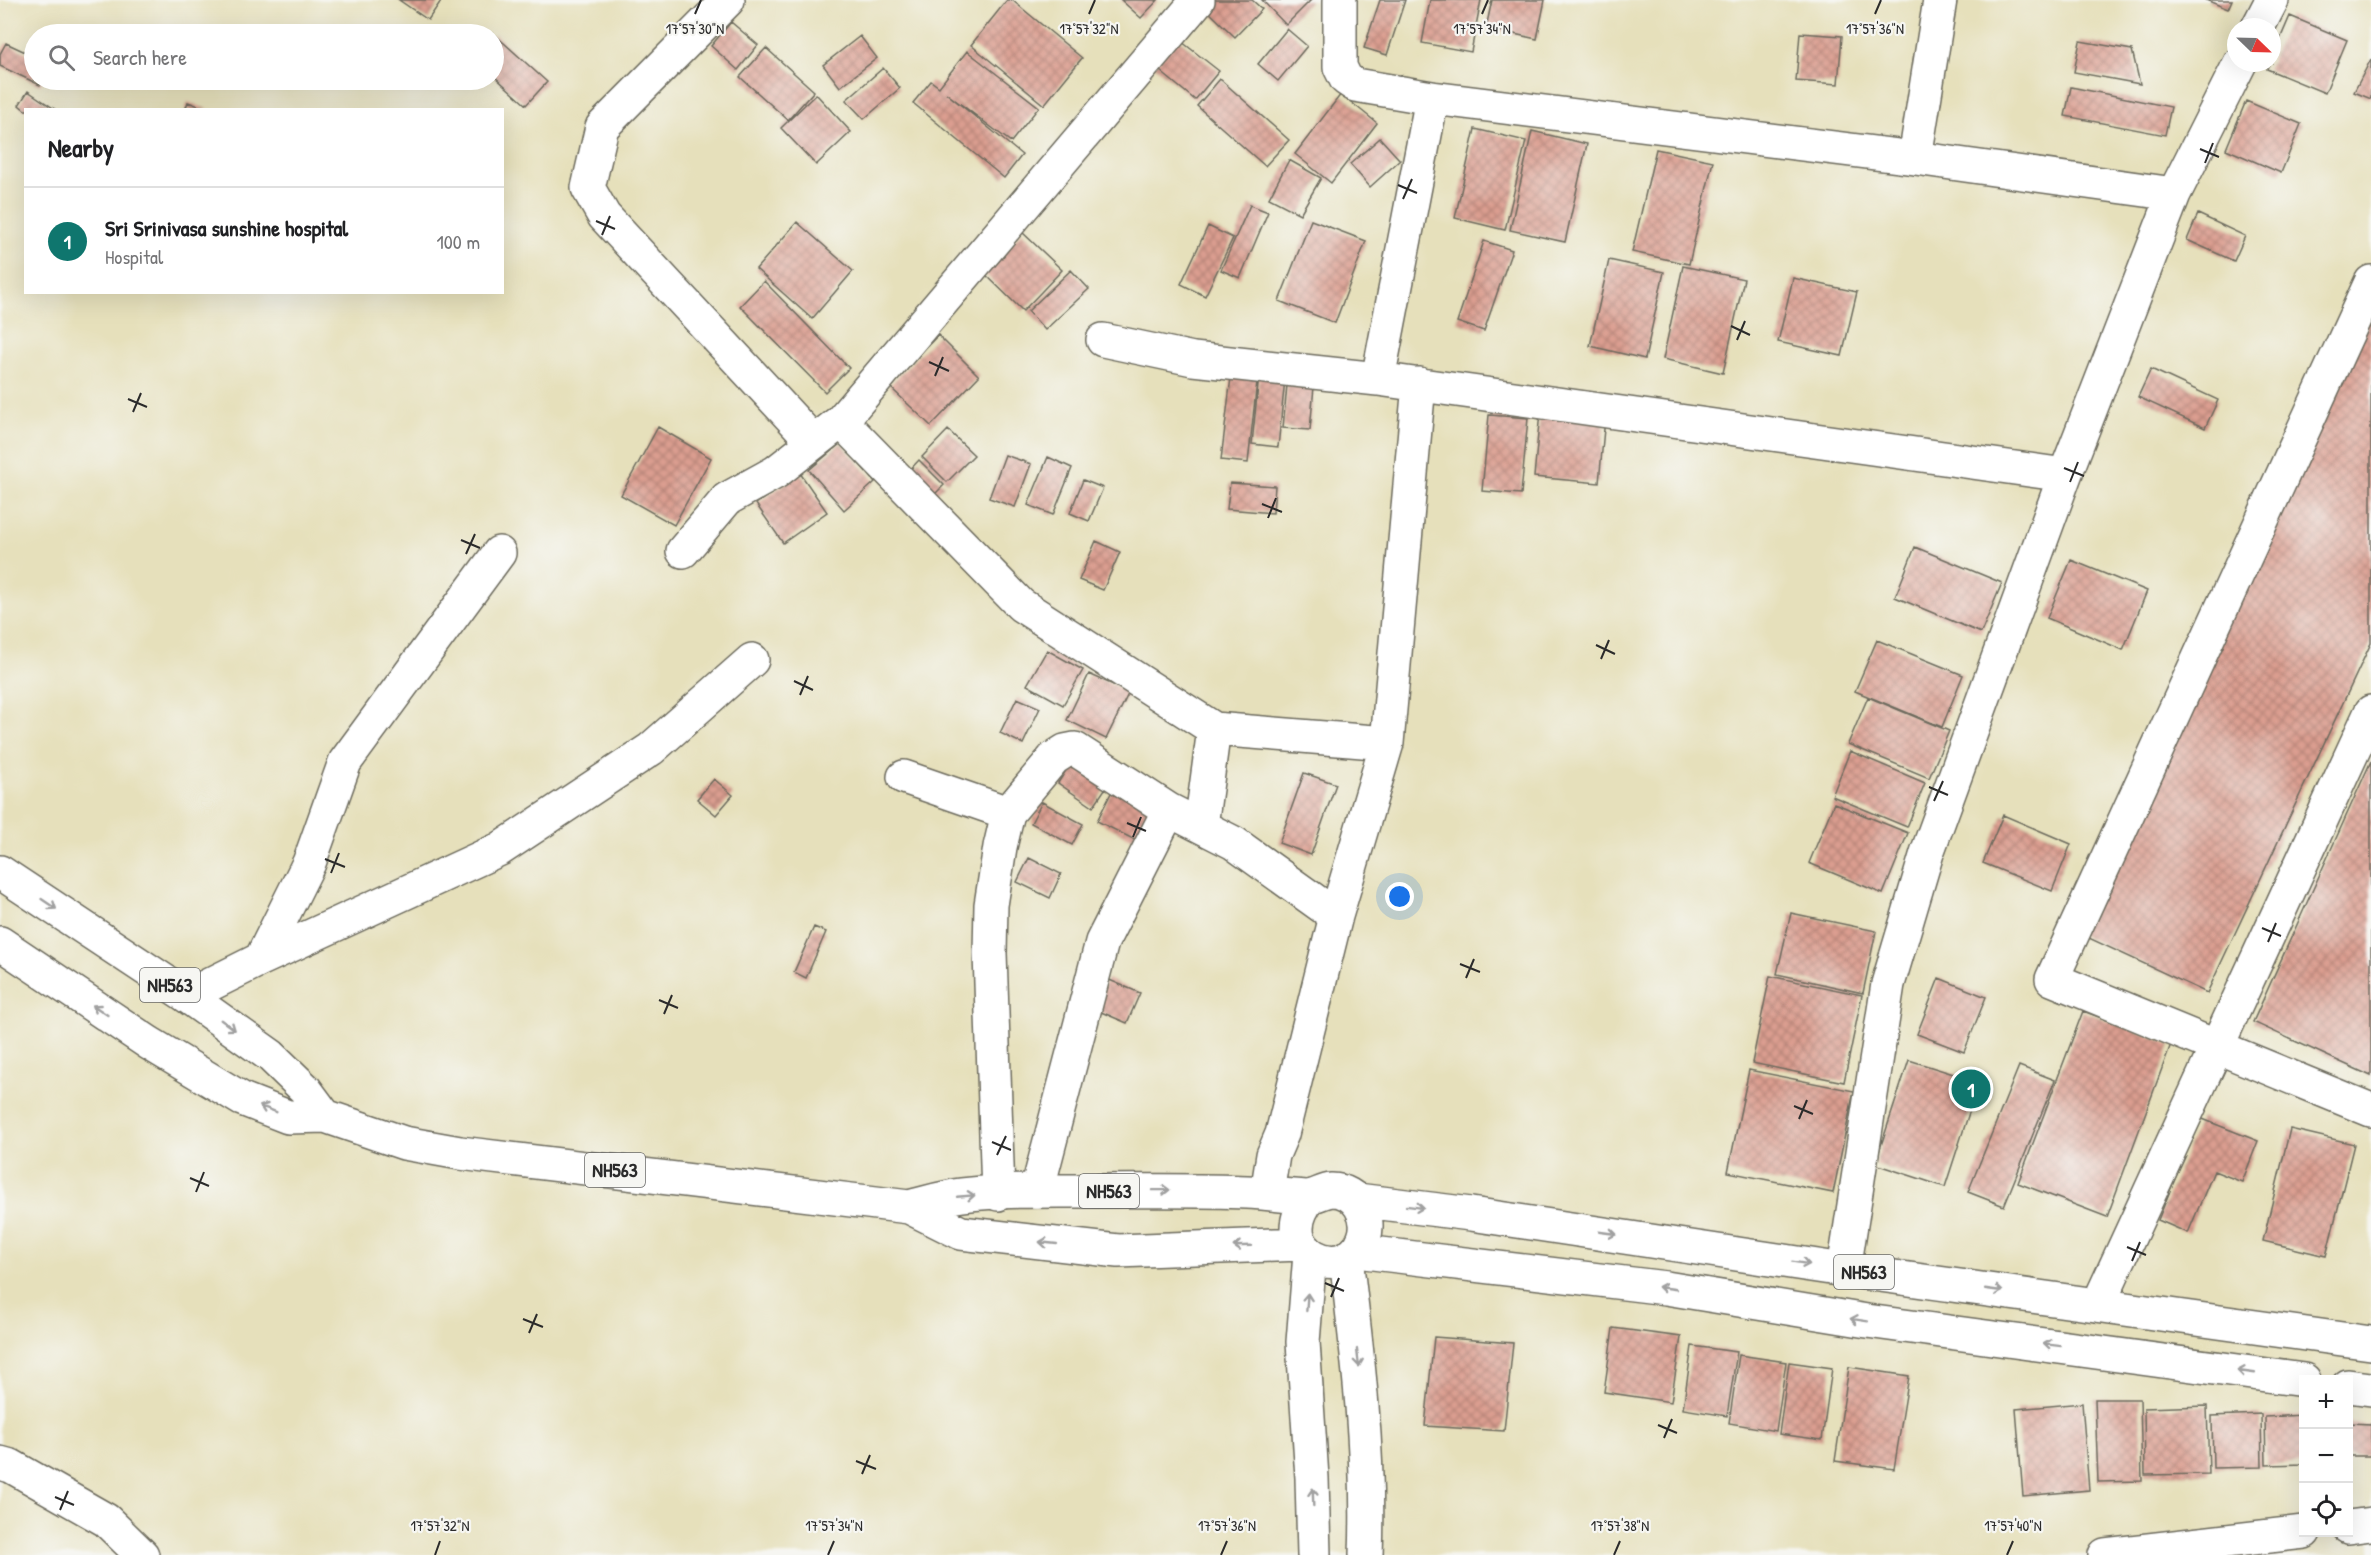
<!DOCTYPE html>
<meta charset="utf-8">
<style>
:root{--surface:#fff;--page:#f6f6f6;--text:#202124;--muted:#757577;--line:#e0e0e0;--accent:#0f766e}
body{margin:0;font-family:"Patrick Hand",sans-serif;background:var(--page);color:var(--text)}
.controls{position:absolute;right:18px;bottom:18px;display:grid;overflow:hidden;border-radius:0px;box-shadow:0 6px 24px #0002}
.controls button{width:54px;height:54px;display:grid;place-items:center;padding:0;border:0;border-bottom:2px solid var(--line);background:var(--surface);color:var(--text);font:30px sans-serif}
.compass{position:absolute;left:2227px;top:18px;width:54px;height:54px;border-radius:50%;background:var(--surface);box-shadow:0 6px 24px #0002;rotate:113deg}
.you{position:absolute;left:1400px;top:897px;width:21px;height:21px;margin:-15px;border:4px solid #fff;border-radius:50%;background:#1a73e8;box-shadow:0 0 0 9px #1a73e833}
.badge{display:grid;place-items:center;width:39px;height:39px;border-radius:50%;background:var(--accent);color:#fff;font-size:20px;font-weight:700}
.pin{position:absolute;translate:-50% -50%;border:3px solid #fff;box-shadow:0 2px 6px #0006}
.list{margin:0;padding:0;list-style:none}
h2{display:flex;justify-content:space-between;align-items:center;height:78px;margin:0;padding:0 24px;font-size:26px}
h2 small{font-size:20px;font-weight:400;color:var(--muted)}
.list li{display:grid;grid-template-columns:39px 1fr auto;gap:18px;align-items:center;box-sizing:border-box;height:108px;padding:0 24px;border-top:2px solid var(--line)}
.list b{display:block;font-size:22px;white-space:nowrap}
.list p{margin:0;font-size:20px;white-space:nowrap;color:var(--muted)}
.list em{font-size:20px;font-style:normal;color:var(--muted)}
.icon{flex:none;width:33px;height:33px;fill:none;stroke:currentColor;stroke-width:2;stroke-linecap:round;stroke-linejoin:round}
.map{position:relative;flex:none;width:2371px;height:1555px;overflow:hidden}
.search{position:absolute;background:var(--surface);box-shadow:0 6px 24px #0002;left:24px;top:24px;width:480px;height:66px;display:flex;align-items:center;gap:15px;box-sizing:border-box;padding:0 21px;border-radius:33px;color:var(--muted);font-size:22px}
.panel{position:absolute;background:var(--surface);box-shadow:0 6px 24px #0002;left:24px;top:108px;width:480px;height:186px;border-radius:0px}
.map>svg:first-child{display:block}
.building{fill:url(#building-cross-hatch)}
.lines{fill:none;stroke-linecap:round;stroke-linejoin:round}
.street-casing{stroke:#6c6a5d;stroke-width:36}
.secondary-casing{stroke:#6c6a5d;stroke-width:36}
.highway-casing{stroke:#6c6a5d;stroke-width:36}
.street{stroke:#fff;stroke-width:33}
.secondary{stroke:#fff;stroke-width:33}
.highway{stroke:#fff;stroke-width:33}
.oneway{stroke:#a0a0a0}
.ticks{fill:none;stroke:#2b2b2b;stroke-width:2}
.labels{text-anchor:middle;stroke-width:4.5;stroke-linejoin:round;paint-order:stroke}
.shield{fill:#f6f6f2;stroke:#686867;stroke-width:1.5}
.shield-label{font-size:20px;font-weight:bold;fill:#2b2b2b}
.ticks-label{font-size:15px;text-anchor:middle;fill:#2b2b2b;stroke:#f6f6f2;stroke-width:4.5;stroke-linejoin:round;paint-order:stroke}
</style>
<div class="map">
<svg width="2371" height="1555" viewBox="0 0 2371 1555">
<defs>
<pattern id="building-cross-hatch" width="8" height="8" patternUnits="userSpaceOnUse" patternTransform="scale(1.5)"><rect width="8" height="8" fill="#db9e90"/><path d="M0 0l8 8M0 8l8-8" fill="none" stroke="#b28176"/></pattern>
</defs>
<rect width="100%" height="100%" fill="#f6f6f2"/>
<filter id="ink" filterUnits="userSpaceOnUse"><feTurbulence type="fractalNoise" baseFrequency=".0167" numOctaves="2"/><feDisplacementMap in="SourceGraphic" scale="12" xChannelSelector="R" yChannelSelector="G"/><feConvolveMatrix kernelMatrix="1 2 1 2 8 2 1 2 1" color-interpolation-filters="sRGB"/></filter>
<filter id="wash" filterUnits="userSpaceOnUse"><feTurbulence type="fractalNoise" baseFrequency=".008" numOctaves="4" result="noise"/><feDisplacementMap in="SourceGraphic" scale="24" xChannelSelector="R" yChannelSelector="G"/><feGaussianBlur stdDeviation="1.35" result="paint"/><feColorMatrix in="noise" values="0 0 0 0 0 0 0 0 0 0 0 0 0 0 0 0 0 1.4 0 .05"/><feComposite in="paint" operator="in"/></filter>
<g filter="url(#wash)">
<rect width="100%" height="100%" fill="#e6e0bb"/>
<g id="blocks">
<!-- building -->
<path class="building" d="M399,0H439L441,1L428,20Z
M1007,0H1012L1082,58L1044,105L971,45Z
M1121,0H1158L1141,18Z
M1213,0H1252L1262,9L1235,37L1205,8Z
M1262,0H1311L1286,25Z
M1380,0H1405L1387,55L1364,48Z
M1430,0H1481L1471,52L1422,43Z
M1492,0H1545L1537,39L1486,28Z
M2206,0H2232L2228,9Z
M2290,16L2347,40L2325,93L2267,69L2270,63H2272V58Z
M731,22L758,45L738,70L711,46Z
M1287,29L1307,46L1278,81L1258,64Z
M1800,33L1842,36L1838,84L1796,81Z
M494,34L547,82L526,105L494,76Z
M860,36L877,58L840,87L823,65Z
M1177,38L1219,71L1195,100L1154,66Z
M2080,41L2132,50L2140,84L2074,72Z
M6,43L34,56V80H43L40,85L0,66V54Z
M766,48L814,91L788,120L740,77Z
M967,51L1039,107L1011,142L946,93L1022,155L1004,178L913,103L931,81L939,87Z
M2371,59V99L2354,92Z
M883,68L900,88L864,119L846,100Z
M1220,79L1289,140L1265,166L1197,106Z
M2071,87L2171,107L2165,135L2065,116Z
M28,91L56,110H25L19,105Z
M816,94L851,132L816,165L781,128Z
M1341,94L1377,123L1331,183L1295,154Z
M2246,101L2301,124L2281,173L2226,149Z
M188,102L207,109L206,110H185Z
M1475,129L1526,141L1505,230L1455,218Z
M1532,131L1587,144L1565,242L1510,230Z
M1380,138L1400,160L1370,187L1350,164Z
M1656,149L1713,161L1689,264L1632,252Z
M1289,160L1321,178L1300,214L1269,198Z
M1250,205L1268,212L1240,278L1221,270Z
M2198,214L2245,236L2234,261L2187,240Z
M1311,220L1366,241L1335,323L1279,301Z
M797,222L853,271L812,319L756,269Z
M1208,226L1233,238L1205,296L1181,284Z
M1022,232L1062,270L1023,311L983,272Z
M1484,241L1512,250L1484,331L1457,322Z
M1609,260L1664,272L1645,359L1590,346Z
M1683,266L1744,279L1723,373L1663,359Z
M1071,270L1089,289L1045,330L1028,311Z
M1793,278L1857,292L1842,356L1778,342Z
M764,281L849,368L825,392L740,306Z
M2371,308V643L2207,993L2078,933Z
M938,335L979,376L931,426L889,386Z
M1232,369L1258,372L1248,463L1221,460Z
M2151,369L2218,400L2205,428L2138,397Z
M1288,374L1315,376L1310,430L1283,428Z
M1259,376L1285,379L1278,447L1252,444Z
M1540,412L1605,418L1599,483L1534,477Z
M1489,415L1528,418L1521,494L1482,491Z
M658,427L711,458L674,525L621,495Z
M948,430L974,455L947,482L922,457Z
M841,443L875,482L844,510L809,470Z
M1005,455L1031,464L1015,507L989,498Z
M1048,457L1072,468L1053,515L1028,505Z
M919,460L944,485L929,500L905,475Z
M800,473L827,512L783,543L756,504Z
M1083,480L1103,488L1089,521L1070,513Z
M1230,483L1275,486L1273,513L1227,509Z
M1096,541L1120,552L1103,590L1079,580Z
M1915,547L2002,583L1981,633L1895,597Z
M2071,560L2147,591L2123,650L2047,618Z
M1877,640L1963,675L1942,727L1855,691Z
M1047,650L1083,670L1063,705L1027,685Z
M1089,674L1129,692L1106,739L1067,720Z
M1868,697L1949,731L1929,778L1848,744Z
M1017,698L1040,708L1023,744L1000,733Z
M1850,751L1925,783L1907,827L1832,796Z
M1075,756L1111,780L1093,807L1058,783Z
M2371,761V1076L2253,1022Z
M1304,773L1336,784L1311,855L1279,843Z
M714,779L733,795L716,815L697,799Z
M1115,785L1159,807L1141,843L1097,821Z
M1042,802L1083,824L1072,845L1031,823Z
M1834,803L1908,833L1883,894L1809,863Z
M2003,815L2071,844L2052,891L1983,863Z
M1029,858L1061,874L1050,898L1017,882Z
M1791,913L1876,931L1863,993L1777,974Z
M814,927L826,932L806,978L794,972Z
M1770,976L1862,995L1844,1082L1752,1063Z
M1939,978L1986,997L1964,1052L1917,1034Z
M1107,979L1140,993L1127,1023L1094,1009Z
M2083,1011L2171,1044L2107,1217L2018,1183Z
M1909,1060L1979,1082L1945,1187L1875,1164Z
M2019,1066L2055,1080L2004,1206L1968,1192Z
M1749,1070L1854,1091L1833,1193L1728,1172Z
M2200,1118L2258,1141L2242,1182L2214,1171L2188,1233L2158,1220Z
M2290,1129L2354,1144L2326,1256L2263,1241Z
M1613,1328L1681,1337L1671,1402L1604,1392Z
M1434,1337L1513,1343L1504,1431L1425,1426Z
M1692,1346L1737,1352L1727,1416L1683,1409Z
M1739,1355L1786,1362L1776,1431L1729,1423Z
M1789,1362L1832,1368L1822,1440L1779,1434Z
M1849,1367L1909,1376L1894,1469L1835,1461Z
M2095,1399H2140L2142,1481L2098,1482Z
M2082,1403L2089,1490L2023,1496L2016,1409Z
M2207,1406L2209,1474L2145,1475L2144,1408Z
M2261,1414L2262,1467L2213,1468L2212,1416Z
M2304,1415V1464L2266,1465L2265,1417Z
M2348,1423L2371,1424V1456H2348Z"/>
</g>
</g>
<g filter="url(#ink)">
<use href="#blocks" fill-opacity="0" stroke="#6c6a5d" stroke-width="1.5"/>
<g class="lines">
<!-- street casing -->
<g class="street-casing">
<path id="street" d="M728,0L602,127L588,188L604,216L813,441
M1340,0V67L1346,79L1355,85L1432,98L1915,158L2174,194
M2258,27L2272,0
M1432,98L1378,379L2065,475
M1915,158L1940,0
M2371,282L2052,979L2371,1110
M1103,340L1193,359L1378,379
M841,421L1021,605L1214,729L1387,743
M683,551L727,499L776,472L841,421L1198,0
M904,777L1008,813
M1201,826L1214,729
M261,959L309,863L345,762L499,553
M187,996L261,959L500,849L651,749L752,660
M1037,1191L1102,942L1169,810L1234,843L1336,916
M1267,1193L1273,1155L1282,1134L1336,916L1387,743L1419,384
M998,1194L990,953L991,905L1000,847L1008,813L1054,758L1065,751L1075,749L1169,810
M1844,1270L1888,984L1927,853L2065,475L2174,194L2240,63
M2098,1305L2371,712
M0,1463L11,1466L106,1520L142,1555"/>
</g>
<!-- secondary casing -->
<g class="secondary-casing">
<path id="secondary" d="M1310,1254L1303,1342L1312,1478L1314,1555
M1346,1258C1358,1357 1370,1456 1366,1555
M2348,1527L2371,1524
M2105,1555L2304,1532"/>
</g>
<!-- highway casing -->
<g class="highway-casing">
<path id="highway" d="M0,872L187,996L271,1056L305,1089L325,1116
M0,943L149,1043L242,1099L288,1117L325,1116L404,1143L460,1153L909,1207C926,1203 944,1197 962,1195C1005,1190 1050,1191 1093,1191C1145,1191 1196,1190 1247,1192C1267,1193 1286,1196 1306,1197C1315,1197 1322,1191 1332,1190C1356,1190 1372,1216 1364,1238C1347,1287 1266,1252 1310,1197
M1357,1200L1471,1214L1844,1270L2371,1343
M909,1207L961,1233L1118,1251L1301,1244
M1356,1251L1666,1288L1867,1321L2304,1380
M2348,1386L2371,1389"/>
</g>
<!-- street -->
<use href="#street" class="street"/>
<!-- secondary -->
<use href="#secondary" class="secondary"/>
<!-- highway -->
<use href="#highway" class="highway"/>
</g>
<!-- one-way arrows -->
<defs><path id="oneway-shaft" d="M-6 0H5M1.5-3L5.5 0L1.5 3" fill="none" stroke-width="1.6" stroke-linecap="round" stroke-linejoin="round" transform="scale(1.5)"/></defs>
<g class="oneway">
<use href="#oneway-shaft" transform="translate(49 904) rotate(34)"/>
<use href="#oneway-shaft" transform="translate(100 1010) rotate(-146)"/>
<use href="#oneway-shaft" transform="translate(228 1025) rotate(36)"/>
<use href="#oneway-shaft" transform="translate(268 1109) rotate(-159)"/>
<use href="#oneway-shaft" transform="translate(1161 1190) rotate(-1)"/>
<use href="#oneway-shaft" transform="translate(966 1196) rotate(-5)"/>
<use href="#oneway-shaft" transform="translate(1415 1207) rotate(7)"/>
<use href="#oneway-shaft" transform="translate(1608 1233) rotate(8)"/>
<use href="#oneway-shaft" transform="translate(1048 1243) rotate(-174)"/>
<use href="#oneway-shaft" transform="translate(1242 1246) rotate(178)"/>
<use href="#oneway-shaft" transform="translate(1801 1263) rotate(9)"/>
<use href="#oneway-shaft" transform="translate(1667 1288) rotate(-172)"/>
<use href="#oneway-shaft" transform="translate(1994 1290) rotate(8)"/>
<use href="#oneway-shaft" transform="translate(1307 1302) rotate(-86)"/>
<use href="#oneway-shaft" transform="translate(1859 1320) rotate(-171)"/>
<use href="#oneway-shaft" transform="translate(2052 1345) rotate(-173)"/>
<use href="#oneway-shaft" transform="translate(1358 1358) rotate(83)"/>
<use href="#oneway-shaft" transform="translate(2246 1372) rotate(-172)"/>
<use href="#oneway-shaft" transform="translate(1313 1497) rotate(-92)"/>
</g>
</g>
<!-- ticks -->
<path class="ticks" d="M695,14L701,0M1089,14L1095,0M1482,14L1488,0M1875,14L1881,0M2200,149L2219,157M2205,163L2213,143M1398,185L1417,193M1403,199L1412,179M596,221L615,229M602,235L610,216M1731,326L1750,335M1737,340L1745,321M929,362L949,371M935,376L943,357M128,399L147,407M133,412L141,393M2064,468L2084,476M2070,482L2078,462M1262,504L1282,512M1268,518L1276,498M461,540L480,548M466,554L475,534M1596,645L1615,654M1601,659L1609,640M794,681L813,690M800,695L808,676M1929,787L1948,795M1934,801L1943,781M1127,823L1146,831M1133,837L1141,817M325,859L345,867M331,873L339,853M2262,928L2281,936M2268,942L2276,923M1460,964L1480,972M1466,978L1474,959M659,1000L678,1008M664,1014L672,995M1794,1106L1813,1114M1799,1119L1807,1100M992,1142L1011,1150M997,1155L1006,1136M190,1178L209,1186M196,1192L204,1172M2127,1247L2146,1255M2132,1261L2140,1242M1325,1283L1344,1291M1331,1297L1339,1278M523,1319L543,1327M529,1333L537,1314M1658,1425L1677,1433M1664,1438L1672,1419M856,1461L876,1469M862,1474L870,1455M55,1497L74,1505M60,1510L68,1491M435,1555L440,1541M828,1555L834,1541M1221,1555L1227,1541M1614,1555L1620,1541M2007,1555L2013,1541"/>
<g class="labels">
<!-- shield labels -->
<g class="shield">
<rect x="140" y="968" width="60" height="34" rx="4.5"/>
<rect x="585" y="1153" width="60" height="34" rx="4.5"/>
<rect x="1079" y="1174" width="60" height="34" rx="4.5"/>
<rect x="1834" y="1255" width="60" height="34" rx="4.5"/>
</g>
<g class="shield-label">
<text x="170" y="992">NH563</text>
<text x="615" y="1177">NH563</text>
<text x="1109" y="1198">NH563</text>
<text x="1864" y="1279">NH563</text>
</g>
</g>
<g class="ticks-label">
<text x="695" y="34">17°57'30"N</text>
<text x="1089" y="34">17°57'32"N</text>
<text x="1482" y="34">17°57'34"N</text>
<text x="1875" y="34">17°57'36"N</text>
<text x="440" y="1531">17°57'32"N</text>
<text x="834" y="1531">17°57'34"N</text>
<text x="1227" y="1531">17°57'36"N</text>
<text x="1620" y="1531">17°57'38"N</text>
<text x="2013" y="1531">17°57'40"N</text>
</g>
</svg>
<div class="controls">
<button>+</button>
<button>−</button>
<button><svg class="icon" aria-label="locate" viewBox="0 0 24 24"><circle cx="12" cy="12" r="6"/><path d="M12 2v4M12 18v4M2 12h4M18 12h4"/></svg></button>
</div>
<svg class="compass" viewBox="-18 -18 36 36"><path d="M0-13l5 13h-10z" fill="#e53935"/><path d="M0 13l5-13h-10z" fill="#757577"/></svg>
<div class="you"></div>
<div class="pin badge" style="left:1971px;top:1089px">1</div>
<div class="search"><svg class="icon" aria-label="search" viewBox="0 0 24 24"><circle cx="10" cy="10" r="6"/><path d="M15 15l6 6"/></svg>Search here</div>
<section class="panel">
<h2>Nearby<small></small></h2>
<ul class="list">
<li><span class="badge">1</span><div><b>Sri Srinivasa sunshine hospital</b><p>Hospital</p></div><em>100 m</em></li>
</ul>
</section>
</div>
